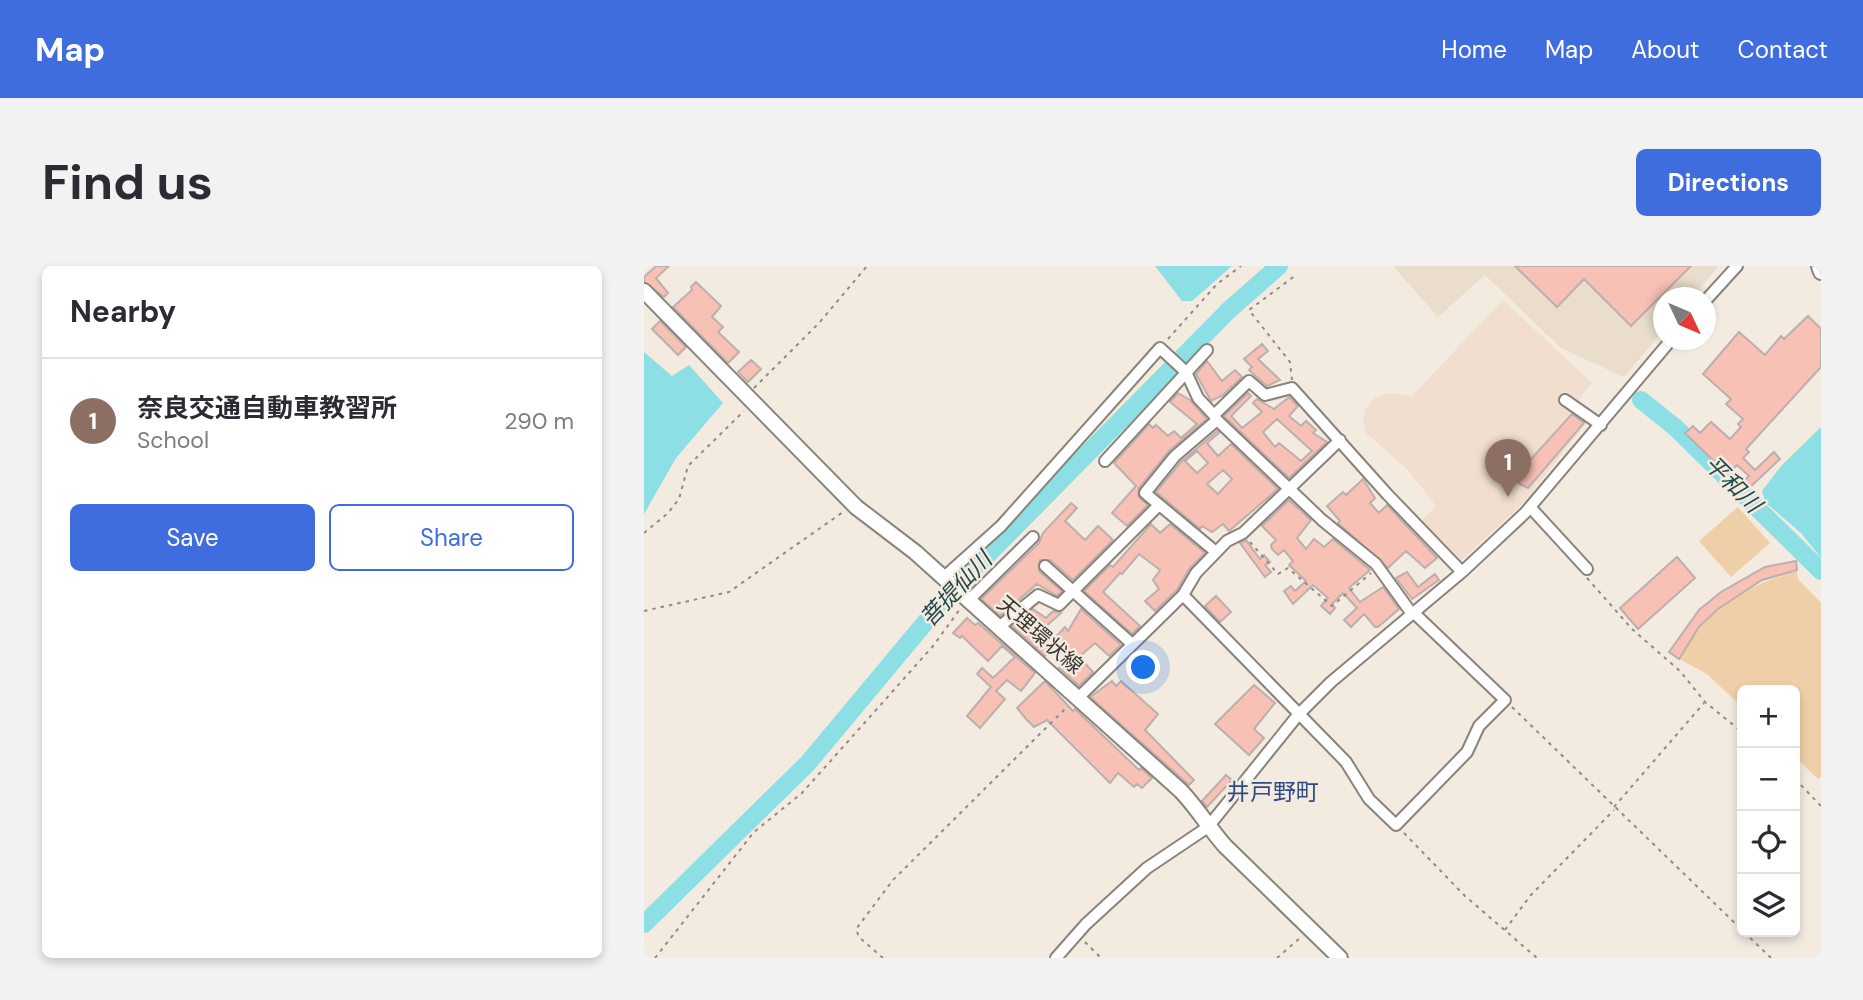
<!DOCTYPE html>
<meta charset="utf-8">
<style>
:root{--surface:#fff;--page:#f2f2f3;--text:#2b2b33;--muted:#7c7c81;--line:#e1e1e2;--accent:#406dde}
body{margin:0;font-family:"DM Sans","Noto Sans JP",sans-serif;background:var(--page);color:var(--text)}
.controls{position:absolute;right:21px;bottom:21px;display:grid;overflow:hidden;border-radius:10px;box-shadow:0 4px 10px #0003}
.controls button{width:63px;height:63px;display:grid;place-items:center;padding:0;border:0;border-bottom:2px solid var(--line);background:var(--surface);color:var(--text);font:35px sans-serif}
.compass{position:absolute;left:1009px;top:21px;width:63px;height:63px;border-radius:50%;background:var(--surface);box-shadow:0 4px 10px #0003;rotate:134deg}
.you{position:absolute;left:500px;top:402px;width:24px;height:24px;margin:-18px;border:5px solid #fff;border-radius:50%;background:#1a73e8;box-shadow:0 0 0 10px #1a73e833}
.badge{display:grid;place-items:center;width:46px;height:46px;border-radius:50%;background:var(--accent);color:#fff;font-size:23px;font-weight:700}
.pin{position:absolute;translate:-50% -58px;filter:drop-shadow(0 2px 4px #0008)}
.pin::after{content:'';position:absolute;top:37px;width:24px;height:21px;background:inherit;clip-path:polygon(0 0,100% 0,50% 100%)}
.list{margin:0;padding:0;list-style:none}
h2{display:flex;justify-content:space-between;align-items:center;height:91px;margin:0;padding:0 28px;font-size:30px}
h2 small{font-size:23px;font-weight:400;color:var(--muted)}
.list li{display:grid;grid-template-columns:46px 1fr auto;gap:21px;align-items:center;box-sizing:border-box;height:126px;padding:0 28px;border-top:2px solid var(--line)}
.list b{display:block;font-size:26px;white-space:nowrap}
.list p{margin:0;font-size:23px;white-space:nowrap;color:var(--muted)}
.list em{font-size:23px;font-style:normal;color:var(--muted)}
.actions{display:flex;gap:14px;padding:21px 28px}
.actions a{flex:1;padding:16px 0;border:2px solid var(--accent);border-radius:10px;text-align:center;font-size:24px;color:var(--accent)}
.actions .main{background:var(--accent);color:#fff}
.icon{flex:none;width:38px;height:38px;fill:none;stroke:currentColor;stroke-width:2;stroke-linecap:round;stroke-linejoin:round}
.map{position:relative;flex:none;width:1177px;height:692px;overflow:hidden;border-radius:10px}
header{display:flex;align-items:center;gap:42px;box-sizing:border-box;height:98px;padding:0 35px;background:var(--accent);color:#fff}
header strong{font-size:33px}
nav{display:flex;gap:38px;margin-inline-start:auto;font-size:24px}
.intro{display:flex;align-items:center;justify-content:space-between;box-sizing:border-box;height:168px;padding:0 42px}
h1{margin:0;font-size:49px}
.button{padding:18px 32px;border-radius:10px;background:var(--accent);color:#fff;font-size:24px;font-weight:700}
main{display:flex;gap:42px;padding:0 42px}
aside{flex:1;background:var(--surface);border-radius:10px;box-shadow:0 4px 10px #0003}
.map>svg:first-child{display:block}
.built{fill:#eaddcc}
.education{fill:#f1dece}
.green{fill:#eecfa8}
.water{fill:#8bdfe5}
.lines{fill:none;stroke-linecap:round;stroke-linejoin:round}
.river{stroke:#8bdfe5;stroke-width:18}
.building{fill:#f7c1b5;stroke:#bdafac;stroke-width:2;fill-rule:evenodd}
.minor-casing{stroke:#8a837a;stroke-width:14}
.major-casing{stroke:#8a837a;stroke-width:18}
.path{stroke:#918b84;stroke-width:2;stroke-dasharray:3.5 5;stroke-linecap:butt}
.minor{stroke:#fff;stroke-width:10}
.major{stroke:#fff;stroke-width:14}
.labels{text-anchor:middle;stroke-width:5;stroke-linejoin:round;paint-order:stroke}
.street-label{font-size:21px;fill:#3a3733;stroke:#f3eae0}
.water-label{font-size:23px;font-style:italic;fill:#22494c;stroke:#f3eae0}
.neighbourhood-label{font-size:23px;fill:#314a83;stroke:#f3eae0}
</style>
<header>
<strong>Map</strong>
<nav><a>Home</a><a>Map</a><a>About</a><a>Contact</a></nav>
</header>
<div class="intro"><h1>Find us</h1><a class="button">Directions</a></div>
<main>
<aside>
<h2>Nearby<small></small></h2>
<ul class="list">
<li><span class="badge" style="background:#8d6e63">1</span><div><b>奈良交通自動車教習所</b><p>School</p></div><em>290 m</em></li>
</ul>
<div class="actions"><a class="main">Save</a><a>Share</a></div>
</aside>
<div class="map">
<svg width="1177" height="692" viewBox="0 0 1177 692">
<rect width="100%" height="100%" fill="#f3eae0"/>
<!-- built -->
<path class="built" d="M749,0H1075L1048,31L1020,32L1019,65L980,111L917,82L841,9L794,51Z"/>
<!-- education -->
<path class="education" d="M859,34L948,117L932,137L948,150L877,239L813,298L776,256L792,240L764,204L722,167L719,155L722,142L731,132L744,127L768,130Z"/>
<!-- green -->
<path class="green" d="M1094,241L1126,277L1087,311L1055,275Z
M1153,305L1154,313L1177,337V511L1174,513L1151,491V424H1098V441L1063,408L1035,393C1061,345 1102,319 1153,305Z"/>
<!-- water -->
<path class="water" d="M511,0H588L548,35H538Z
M0,86L28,110L45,99L79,137L32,192L0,248Z
M1177,161V292L1157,267L1121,236L1118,225L1138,199Z"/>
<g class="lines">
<!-- river -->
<path class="river" d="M997,134L1032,162L1177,305
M0,658L164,497L305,328L585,44L635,0"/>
</g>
<!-- building -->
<path class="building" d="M12,0H25L12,12L24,27L20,31L0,16V11Z
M871,0H1047L987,60L940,13L913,41Z
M52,16L77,40L68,51L79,61L74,66L95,86L84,97L29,41L48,24L47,21Z
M1164,50L1177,63V101L1102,183L1105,186L1099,192L1111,204L1130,186L1136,193L1102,225L1095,220L1105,210L1093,199L1087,205L1075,194L1072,197L1041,167L1049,160L1056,167L1067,156L1086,173L1097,161L1094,158L1099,153L1082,138L1087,133L1059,108L1095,66L1121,89L1137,70L1140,73Z
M16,55L42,81L34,89L8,63Z
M618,78L624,85L614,93L636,114L623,120L605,104L608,101L600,93Z
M107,94L117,103L104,116L94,106Z
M563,95L578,115L591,104L598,111L579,129L567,135L552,108Z
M534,127L546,134L563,153L525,185L495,222L494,230L504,239L483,260L468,247L492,220L470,197L505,158L509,162L512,159L524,170L530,165L537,172L553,158L526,136Z
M604,127L607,130L587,150L598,162L618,146L609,137L613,133L630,143L645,131L654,140L645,150L657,160L662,155L672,164L669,167L683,176L645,212L580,150ZM633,153L668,185L657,195L635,177L631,181L619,166Z
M928,148L940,157L884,222L868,214Z
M573,165L575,167L563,177L574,190L587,178L634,223L585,265L579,258L568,266L558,260L556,263L512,226L537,196ZM553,185L564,197L553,207L541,195ZM579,204L588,213L574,228L563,218Z
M719,213L731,232L726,237L735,247L743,239L793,292L781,302L762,285L744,302L694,257L696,255L683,240L699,226L702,229Z
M645,234L667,254L653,272L662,283L670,273L680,281L689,273L726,304L705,322L716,336L739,321L755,343L734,361H731L720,348L707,361L700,354L713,342L699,327L688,338L691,342L686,348L677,340L684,332L669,319L649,338L640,325L647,320L651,325L662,315L645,299L649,295L640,284L634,289L628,283L627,279L632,274L618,260Z
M427,237L433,242L421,255L441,274L454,260L469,274L429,314L406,294H396L395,305L418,325L413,330L393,318L356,350L337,333L395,277L399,267Z
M507,258L516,267L526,258L561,287L545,303L533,324L511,345L501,335L515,323L509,314L516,304L495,288L478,308L476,307L459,326L496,360L488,368L440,325L466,299L469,301Z
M602,274L616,293L620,289L626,296L621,299L627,306L621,311L596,277Z
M1033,291L1051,312L994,363L976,342Z
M1152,295L1153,304L1118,314L1074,343L1055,361L1035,393L1025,386L1055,344L1077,326L1121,301Z
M763,306L774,321L791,308L795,314L768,333L752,312Z
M572,330L587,346L576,356L561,340Z
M389,343L402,352L409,345L417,347L390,371L405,385L401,390L368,360Z
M437,343L477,379L465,390L451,377L435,391L449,406L435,420L415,402L423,392L407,376L421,361L424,365Z
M323,352L331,359L334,357L391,407L377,425L363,414L352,425L361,433L336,462L323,450L347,421L333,408L338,402L349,412L371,391L358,380L344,395L318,370L316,372L309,367Z
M401,415L429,445L431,443L495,504L497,502L508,512L498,522L493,518L490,521L474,507L466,517L403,454L390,461L382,453L373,442Z
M468,415L472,420L477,415L514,448L501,464L550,514L545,519L446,431Z
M610,419L631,437L610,463L620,472L605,489L571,458Z
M582,509L588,514L563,541L558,535Z"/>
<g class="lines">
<!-- minor casing -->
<g class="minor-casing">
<path id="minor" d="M1062,34L1093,0
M921,134L957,159
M461,195L563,84
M887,242L943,303
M572,286L501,227L531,190L573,154
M401,300L487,377
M299,312L357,260L516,82L542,106L554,132L570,149
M539,329L702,496L725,533L752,559L823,486L835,460L861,434L769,346
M324,335L389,271
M768,348L732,298L678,254L573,154L570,149L605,115L621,129L648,122L743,228L818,306
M355,361L394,329L415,339L515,239
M435,431L539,329L552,307L583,275L599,267L696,174
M412,692L442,658L503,602L564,561L654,449L687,416L818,306L881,247L1027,74"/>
</g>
<!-- major casing -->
<g class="major-casing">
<path id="major" d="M1175,0L1177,6
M0,25L212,241L271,286L537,525C554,543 565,562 581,580L696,692"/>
</g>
<!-- path -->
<path class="path" d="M524,73L573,18L597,0
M648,114L646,96L605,44L652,9
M110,122L175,57L223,0
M0,267L24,247L35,233L44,200L100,145
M606,276L634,308L644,302L688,340L727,307
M943,312L988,363L1036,405L1061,436L1098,466
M0,345L85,326L199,246
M868,441L1098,664
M1151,513L1177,540
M970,541L1060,437
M760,567L821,630L893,692
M861,664L886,630L970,544
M1100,666L1127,692
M441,676L457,692
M11,692L110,566L158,527L289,380L316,343
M239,692L215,671L212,663L249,614L424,440
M633,692L657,671"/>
<!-- minor -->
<use href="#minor" class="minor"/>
<!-- major -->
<use href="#major" class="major"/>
</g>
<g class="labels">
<!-- street labels -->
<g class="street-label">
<text transform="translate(396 369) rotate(41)" y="7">天理環状線</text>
</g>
<!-- water labels -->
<g class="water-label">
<text transform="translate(1089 218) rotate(45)" y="8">平和川</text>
<text transform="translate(312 323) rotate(-47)" y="8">菩提仙川</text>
</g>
<!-- neighbourhood labels -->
<g class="neighbourhood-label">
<text x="629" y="534">井戸野町</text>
</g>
</g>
</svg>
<div class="controls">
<button>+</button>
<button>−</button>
<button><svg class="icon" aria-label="locate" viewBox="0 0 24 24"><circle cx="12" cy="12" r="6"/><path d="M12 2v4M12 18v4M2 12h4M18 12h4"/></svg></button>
<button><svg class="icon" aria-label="layers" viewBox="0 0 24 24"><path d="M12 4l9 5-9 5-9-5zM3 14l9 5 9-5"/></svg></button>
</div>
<svg class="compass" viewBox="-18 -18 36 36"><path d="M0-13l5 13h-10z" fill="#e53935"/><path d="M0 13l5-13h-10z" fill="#7c7c81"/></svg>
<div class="you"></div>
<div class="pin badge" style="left:864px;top:231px;background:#8d6e63">1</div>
</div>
</main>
